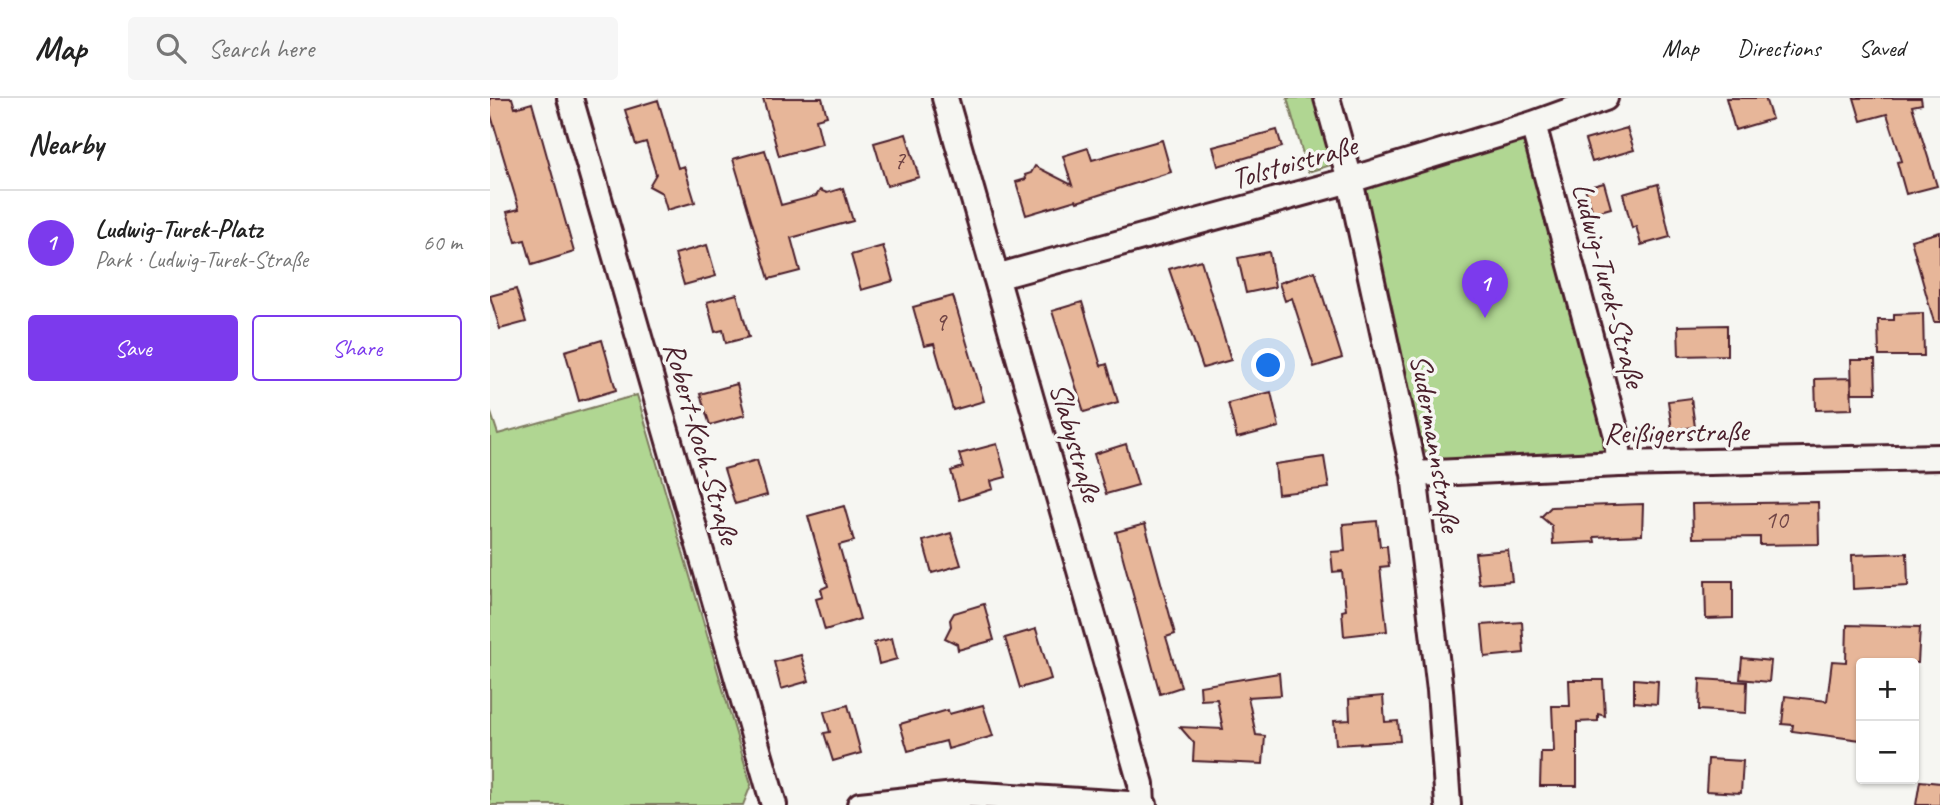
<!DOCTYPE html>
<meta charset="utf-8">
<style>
:root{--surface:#fff;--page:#f6f6f6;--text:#222;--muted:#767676;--line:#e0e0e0;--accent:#7c3aed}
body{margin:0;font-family:Caveat,sans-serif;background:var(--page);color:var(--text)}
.controls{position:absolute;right:21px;bottom:21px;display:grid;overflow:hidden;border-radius:7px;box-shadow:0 2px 5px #0004}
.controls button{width:63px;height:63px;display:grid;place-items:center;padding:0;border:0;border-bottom:2px solid var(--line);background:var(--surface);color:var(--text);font:35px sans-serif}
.you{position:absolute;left:779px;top:268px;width:24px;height:24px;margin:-18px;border:5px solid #fff;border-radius:50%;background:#1a73e8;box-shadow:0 0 0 10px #1a73e833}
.badge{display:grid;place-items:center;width:46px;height:46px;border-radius:50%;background:var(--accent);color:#fff;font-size:23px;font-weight:700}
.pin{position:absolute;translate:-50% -58px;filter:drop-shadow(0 2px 4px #0008)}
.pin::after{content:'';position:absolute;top:37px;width:24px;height:21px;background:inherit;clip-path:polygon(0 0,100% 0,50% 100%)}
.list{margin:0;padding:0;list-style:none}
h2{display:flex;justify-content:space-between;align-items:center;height:91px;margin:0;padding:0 28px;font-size:30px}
h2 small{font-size:23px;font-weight:400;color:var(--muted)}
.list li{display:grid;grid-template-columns:46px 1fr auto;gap:21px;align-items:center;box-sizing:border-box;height:105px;padding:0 28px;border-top:2px solid var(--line)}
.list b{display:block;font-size:26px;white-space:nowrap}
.list p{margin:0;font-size:23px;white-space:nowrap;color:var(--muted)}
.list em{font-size:23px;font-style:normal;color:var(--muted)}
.actions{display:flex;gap:14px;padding:21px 28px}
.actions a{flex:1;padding:16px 0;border:2px solid var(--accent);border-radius:7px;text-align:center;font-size:24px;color:var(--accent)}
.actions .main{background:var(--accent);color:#fff}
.icon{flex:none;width:38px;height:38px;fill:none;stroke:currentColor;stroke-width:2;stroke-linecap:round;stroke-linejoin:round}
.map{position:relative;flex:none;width:1450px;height:707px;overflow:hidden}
header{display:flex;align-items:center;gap:42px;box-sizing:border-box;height:98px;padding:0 35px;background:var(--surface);border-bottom:2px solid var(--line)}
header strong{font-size:33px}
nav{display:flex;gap:38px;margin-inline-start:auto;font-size:24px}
.search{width:490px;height:63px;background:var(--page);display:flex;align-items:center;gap:18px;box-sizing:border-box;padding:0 24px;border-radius:7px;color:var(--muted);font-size:26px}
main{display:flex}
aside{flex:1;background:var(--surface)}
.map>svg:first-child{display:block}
.green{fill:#b0d692;stroke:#7d7a5e;stroke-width:2}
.building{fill:#e7b699;stroke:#4a1f2b;stroke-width:2}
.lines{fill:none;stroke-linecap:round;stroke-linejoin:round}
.street-casing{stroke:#4a1f2b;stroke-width:30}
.street{stroke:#f6f6f2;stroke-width:24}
.labels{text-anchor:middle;stroke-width:7;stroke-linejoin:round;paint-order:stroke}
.number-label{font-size:26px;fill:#714546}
.street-label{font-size:30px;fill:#4a1f2b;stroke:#f6f6f2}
</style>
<header>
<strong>Map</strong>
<div class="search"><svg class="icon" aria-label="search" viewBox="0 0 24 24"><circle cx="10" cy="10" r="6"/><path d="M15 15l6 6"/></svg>Search here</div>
<nav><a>Map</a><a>Directions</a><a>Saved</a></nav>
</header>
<main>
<aside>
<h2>Nearby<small></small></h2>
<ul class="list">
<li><span class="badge">1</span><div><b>Ludwig-Turek-Platz</b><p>Park · Ludwig-Turek-Straße</p></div><em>60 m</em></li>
</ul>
<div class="actions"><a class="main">Save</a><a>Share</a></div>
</aside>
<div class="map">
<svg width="1450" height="707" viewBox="0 0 1450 707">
<rect width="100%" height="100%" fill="#f6f6f2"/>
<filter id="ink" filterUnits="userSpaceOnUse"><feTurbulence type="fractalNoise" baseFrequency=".0143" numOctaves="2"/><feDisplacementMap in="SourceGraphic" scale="14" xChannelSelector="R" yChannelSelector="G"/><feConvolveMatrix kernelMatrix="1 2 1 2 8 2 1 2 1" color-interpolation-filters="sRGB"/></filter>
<g filter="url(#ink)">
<!-- green -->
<path class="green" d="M797,0H825L844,66L818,74Z
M1039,38L1122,352L949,363L931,350L874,90Z
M147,297L261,687L253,707H0V312L8,336Z"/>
<!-- building -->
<path class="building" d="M0,0H22L25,10L42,5L84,154L42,167L35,142L26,144L17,114L29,111L0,14Z
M273,0H332L337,18L326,21L332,46L289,58Z
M1236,0H1275L1282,21L1245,32Z
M1364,0H1431L1432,6L1422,8L1447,88L1416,96L1407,64L1412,63L1397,16L1371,23Z
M168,2L188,70L194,68L205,104L177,112L172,95L159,88L166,76L156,44L146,47L135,12Z
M1137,30L1144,52L1102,64L1095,42Z
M787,32L792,49L728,68L723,49Z
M416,36L429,79L397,88L384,45Z
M672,42L681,74L587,104L586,102L536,117L526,84L536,81L535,77L541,75L545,68L582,87L573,58L598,50L602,62Z
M275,52L291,107L326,98L330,92L337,95L353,90L363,123L301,140L310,173L279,181L243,61Z
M1114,85L1121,110L1103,115L1095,90Z
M1168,86L1180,139L1151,147L1146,128L1142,130L1133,96Z
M1450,134V224H1444L1421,142Z
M217,147L226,178L194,187L185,156Z
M393,148L403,183L371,192L361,157Z
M779,154L785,189L756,195L748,160Z
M711,162L741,262L713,270L679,171Z
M825,173L852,260L824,269L802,200L795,203L789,185Z
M26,191L36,224L10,231L0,198Z
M247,196L259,239L236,245L233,232L225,234L217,204Z
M463,198L494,303L463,312L444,246L434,248L423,209Z
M592,204L611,268L617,266L628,304L594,314L562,213Z
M1433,215L1434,258H1389L1388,222H1404V216Z
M1237,227V257L1189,258L1188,228Z
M112,242L126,292L89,303L75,253Z
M1361,262H1385L1386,295H1362Z
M1361,280L1362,311L1326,312L1325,281Z
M247,286L255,317L220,327L210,296Z
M781,294L789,329L747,340L738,305Z
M1201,300L1205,329L1182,332L1178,303Z
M507,346L516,379L501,383L503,391L469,402L461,373L473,369L469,356Z
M636,346L648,387L616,396L604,356Z
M834,359L839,390L788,396L785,366Z
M267,362L277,397L245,406L234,371Z
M1328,404L1329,446L1270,447V439L1203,440L1202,406Z
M1153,406L1152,437L1104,439L1105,444L1063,446L1062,428L1051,419L1061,409Z
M354,408L364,443L349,447L370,521L335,532L326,501L333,499L331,491L338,488L318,418Z
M887,423L890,448H897L899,468L890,469L897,533L854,538L852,513L856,512L852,473L843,474L841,454L855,453L853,426Z
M655,426L685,536L676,539L691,589L670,596L626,434Z
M461,435L471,467L442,475L433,443Z
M1018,452L1022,483L989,486L985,455Z
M1417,455L1418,488L1363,491L1362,457Z
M1215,483H1243V520L1216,521Z
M494,506L504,542L468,552L467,546L455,540L461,528L460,522L464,515Z
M1032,524L1034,555L995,559L992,527Z
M1357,527L1430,529L1428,565H1371V642L1302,633L1303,627L1292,626L1295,598L1337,603L1342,563L1356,564Z
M546,531L561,581L530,590L515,540Z
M402,540L407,561L389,566L384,545Z
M311,557L319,583L291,591L284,564Z
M1252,560L1281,563L1279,584L1250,581Z
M789,575L791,597L758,599L766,637L775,638L773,666L703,663L704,645L690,629L733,631L727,601L711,602L710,588Z
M1144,581L1168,583L1167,606L1144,604Z
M1210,581L1257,584L1256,615L1209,612Z
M1079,582H1113L1115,618L1108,616V623L1087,624V688H1050L1051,654H1064L1062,608H1080Z
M893,598L895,624L908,623L910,643L846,647L844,623L860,622L859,601Z
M358,607L371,655L343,663L334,635L340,634L334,614Z
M493,607L503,638L458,651L456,643L418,653L410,626L458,612L459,616Z
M1218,661L1253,663L1251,695L1216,693Z
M1430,683L1450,685V707H1426Z"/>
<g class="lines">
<!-- street casing -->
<g class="street-casing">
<path id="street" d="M80,0L284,707
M455,0L651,686L652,707
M837,0L860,82L924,376L950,592L958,707
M1043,26L1127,338L1129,366
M506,179L860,82L1043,26L1115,0
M924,376L1129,366L1450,359
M370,707L475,696L654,707"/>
</g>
<!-- street -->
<use href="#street" class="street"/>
</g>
</g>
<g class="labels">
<!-- number labels -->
<g class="number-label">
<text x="409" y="71">7</text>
<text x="450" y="232">9</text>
<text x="1286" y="430">10</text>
</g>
<!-- street labels -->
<g class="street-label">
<text transform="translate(804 64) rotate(-16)" y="10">Tolstoistraße</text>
<text transform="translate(1119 187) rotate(75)" y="10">Ludwig-Turek-Straße</text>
<text transform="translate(1186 334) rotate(-1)" y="10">Reißigerstraße</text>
<text transform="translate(586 344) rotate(74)" y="10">Slabystraße</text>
<text transform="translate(212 345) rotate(74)" y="10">Robert-Koch-Straße</text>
<text transform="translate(946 345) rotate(80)" y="10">Sudermannstraße</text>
</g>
</g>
</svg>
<div class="controls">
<button>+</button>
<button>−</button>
</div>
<div class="you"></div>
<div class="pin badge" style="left:995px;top:220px">1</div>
</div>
</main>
